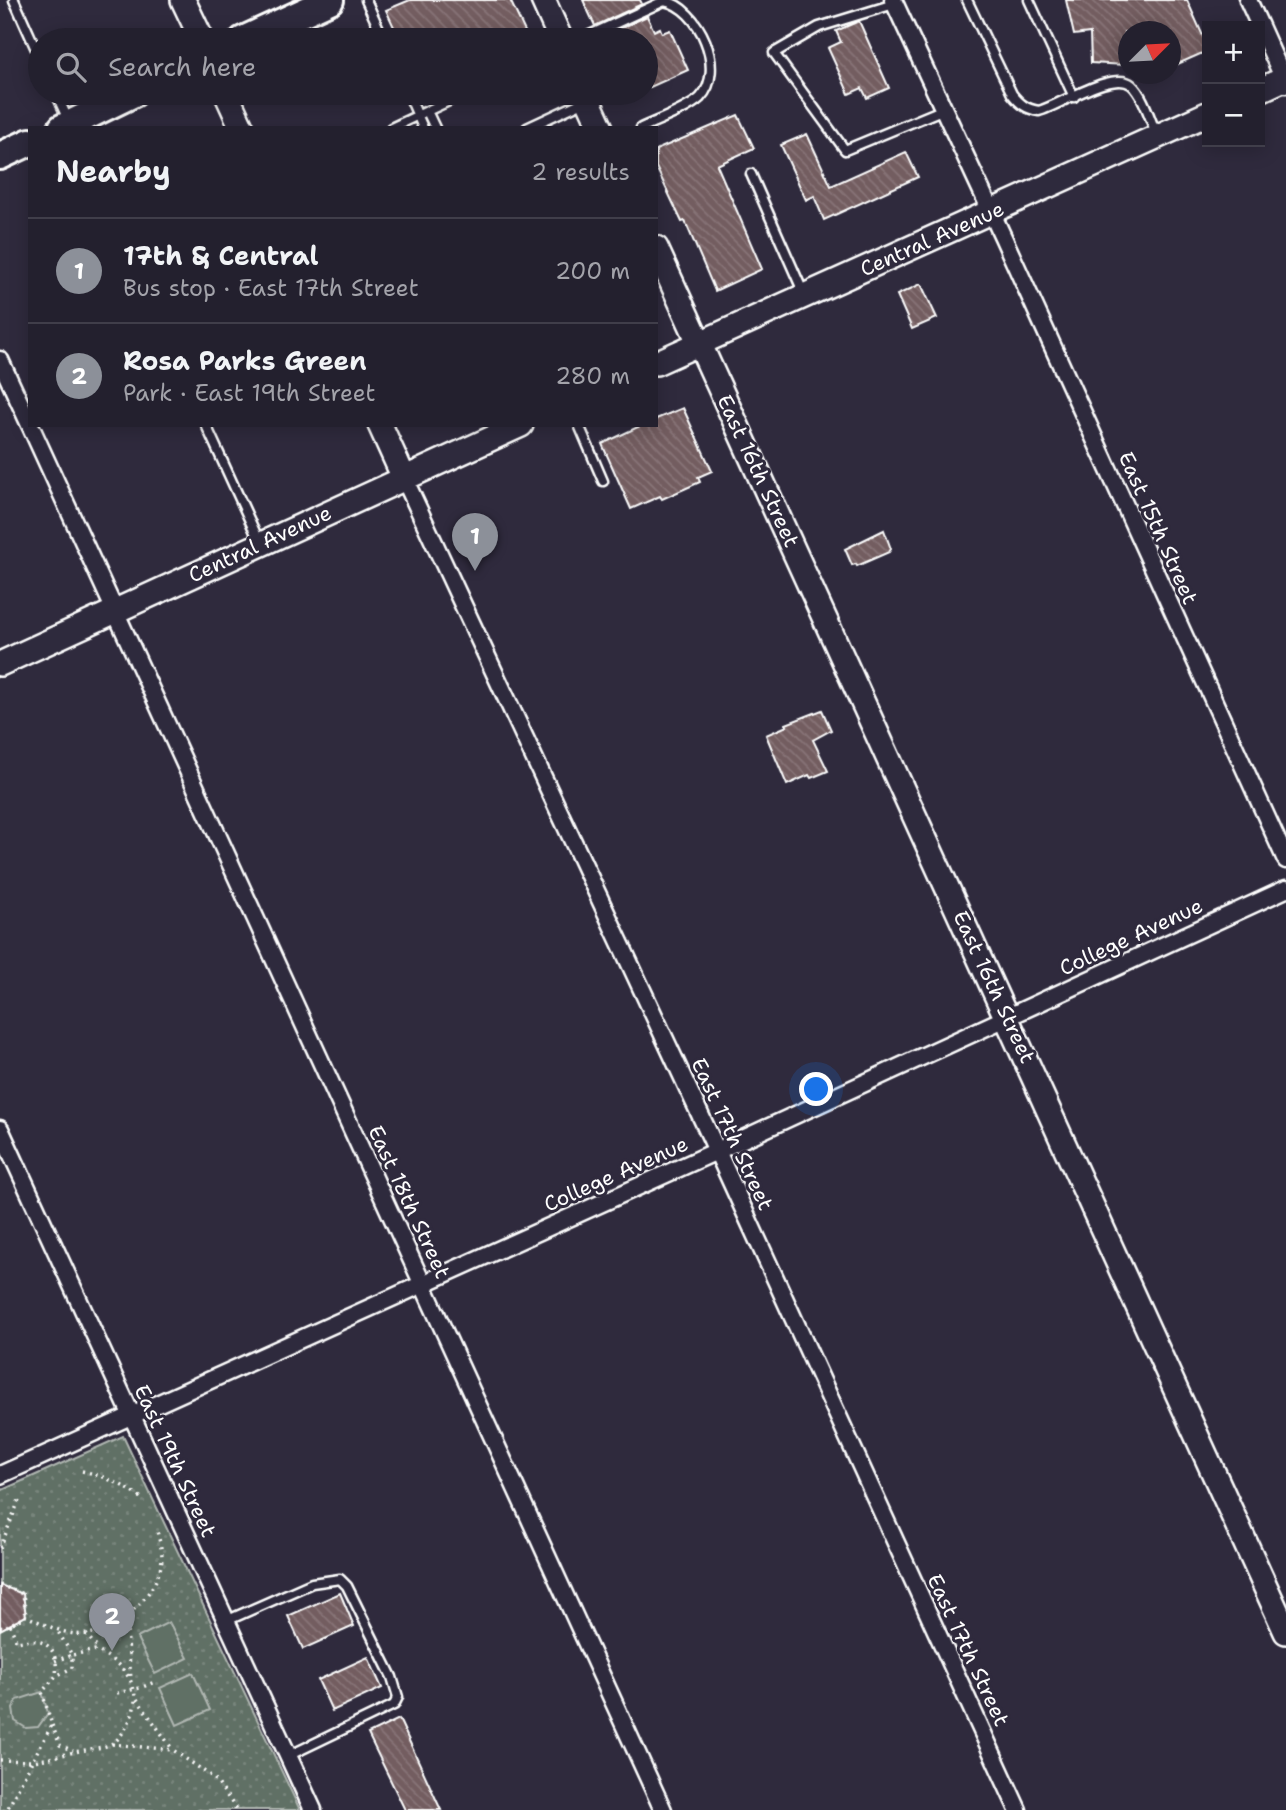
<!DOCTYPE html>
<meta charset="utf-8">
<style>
:root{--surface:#23202e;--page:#2f2d3a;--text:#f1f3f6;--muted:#a3a3aa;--line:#403e4a;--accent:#8c9099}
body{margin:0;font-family:"Shantell Sans",sans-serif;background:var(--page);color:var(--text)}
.controls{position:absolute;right:21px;top:21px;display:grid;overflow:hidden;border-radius:0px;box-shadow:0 4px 18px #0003}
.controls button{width:63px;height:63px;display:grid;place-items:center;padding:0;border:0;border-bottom:2px solid var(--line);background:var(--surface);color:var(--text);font:35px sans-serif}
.compass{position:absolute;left:1118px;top:21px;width:63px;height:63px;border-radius:50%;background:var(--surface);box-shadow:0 4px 18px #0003;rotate:66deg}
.you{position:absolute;left:817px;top:1090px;width:24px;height:24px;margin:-18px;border:5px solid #fff;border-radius:50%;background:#1a73e8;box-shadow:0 0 0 10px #1a73e833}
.badge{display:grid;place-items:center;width:46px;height:46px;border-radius:50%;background:var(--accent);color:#fff;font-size:23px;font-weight:700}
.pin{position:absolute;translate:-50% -58px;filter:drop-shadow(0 2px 4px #0008)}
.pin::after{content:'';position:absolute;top:37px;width:24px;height:21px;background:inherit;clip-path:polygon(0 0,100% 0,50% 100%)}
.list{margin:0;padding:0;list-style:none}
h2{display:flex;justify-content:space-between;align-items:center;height:91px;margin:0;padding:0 28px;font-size:30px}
h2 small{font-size:23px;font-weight:400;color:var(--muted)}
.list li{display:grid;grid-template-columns:46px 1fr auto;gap:21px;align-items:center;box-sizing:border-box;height:105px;padding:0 28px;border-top:2px solid var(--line)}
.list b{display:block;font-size:26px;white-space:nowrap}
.list p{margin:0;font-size:23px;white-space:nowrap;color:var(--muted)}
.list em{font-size:23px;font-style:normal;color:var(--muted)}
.icon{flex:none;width:38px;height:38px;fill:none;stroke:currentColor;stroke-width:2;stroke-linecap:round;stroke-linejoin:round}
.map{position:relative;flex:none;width:1286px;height:1810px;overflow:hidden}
.search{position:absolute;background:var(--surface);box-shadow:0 4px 18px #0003;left:28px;top:28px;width:630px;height:77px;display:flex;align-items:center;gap:18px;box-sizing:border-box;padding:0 24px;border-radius:38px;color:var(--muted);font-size:26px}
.panel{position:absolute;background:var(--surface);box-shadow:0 4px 18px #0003;left:28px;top:126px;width:630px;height:301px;border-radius:0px}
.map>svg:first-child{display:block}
.green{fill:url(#green-dots);stroke:#b0b7b2;stroke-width:2}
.pitch{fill:#606f65;stroke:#b0b7b2;stroke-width:2}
.building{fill:url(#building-back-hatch);stroke:#fff;stroke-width:2}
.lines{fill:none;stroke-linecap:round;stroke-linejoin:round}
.lane-casing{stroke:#fff;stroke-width:13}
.street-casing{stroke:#fff;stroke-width:21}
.secondary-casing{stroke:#fff;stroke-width:28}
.primary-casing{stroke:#fff;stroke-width:32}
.path{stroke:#fff;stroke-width:3.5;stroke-dasharray:2 5;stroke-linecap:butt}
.lane{stroke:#2f2a3d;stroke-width:8}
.street{stroke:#2f2a3d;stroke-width:16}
.secondary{stroke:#2f2a3d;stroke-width:23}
.primary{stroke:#2f2a3d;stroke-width:26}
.labels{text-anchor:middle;stroke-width:6;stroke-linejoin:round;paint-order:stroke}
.street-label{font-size:21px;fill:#fff;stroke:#2f2a3d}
</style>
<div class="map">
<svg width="1286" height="1810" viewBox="0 0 1286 1810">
<defs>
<pattern id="green-dots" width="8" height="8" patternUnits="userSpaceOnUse" patternTransform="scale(1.75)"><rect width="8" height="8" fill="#606f65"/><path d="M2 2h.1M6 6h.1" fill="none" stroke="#78857c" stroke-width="1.8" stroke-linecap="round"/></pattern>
<pattern id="building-back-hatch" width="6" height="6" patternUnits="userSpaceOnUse" patternTransform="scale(1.75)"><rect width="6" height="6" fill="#735d60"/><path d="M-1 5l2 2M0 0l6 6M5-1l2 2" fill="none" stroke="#887578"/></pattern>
</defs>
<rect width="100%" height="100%" fill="#2f2a3d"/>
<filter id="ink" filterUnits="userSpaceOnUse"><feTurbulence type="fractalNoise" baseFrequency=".0143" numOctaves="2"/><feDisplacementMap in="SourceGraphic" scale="14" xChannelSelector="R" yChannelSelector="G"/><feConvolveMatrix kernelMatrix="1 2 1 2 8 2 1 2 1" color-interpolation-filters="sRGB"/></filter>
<g filter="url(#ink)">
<!-- green -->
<path class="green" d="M123,1436L300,1810H0V1491Z"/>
<!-- pitch -->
<path class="pitch" d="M169,1622L188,1658L155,1674L137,1638Z
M193,1673L210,1710L177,1725L160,1688Z
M42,1692L48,1713L38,1727L26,1728L15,1721L13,1709L17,1700Z"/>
<!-- building -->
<path class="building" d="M410,0H510L529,40H400L386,10Z
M583,0H640L642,4L595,26Z
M1066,0H1187L1207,45V51L1171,67V32H1124L1125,65L1091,63L1090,33L1074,35Z
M647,16L654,31L660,28L662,33L670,30L688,70L646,89V40H601L600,38Z
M859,21L889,88L867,98L862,88L849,94L828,48L841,42L836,31Z
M738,115L754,148L717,165L762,269L715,291L685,221L682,222L656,167V150Z
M807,134L831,186L906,152L918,177L824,220L814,196L806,200L781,145Z
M921,284L937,318L912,329L897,295Z
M683,408L712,471L698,477L700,482L662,499L660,496L631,509L602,444L642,425H656V419Z
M884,530L891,549L889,552L857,566L856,564L852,565L845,549Z
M822,710L831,730L813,740L828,771L811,778L809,775L787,785L766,735L787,726L786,724Z
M0,1585L23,1594L26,1616L0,1630Z
M340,1593L354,1626L303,1649L288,1616Z
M368,1657L382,1688L332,1711L318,1680Z
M399,1719L441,1810H405L368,1734Z"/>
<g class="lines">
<!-- lane casing -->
<g class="lane-casing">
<path id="lane" d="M14,0L40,58
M366,0L384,40
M967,0L1012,94C1020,104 1026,109 1039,111C1061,105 1114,69 1132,85C1144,96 1150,120 1157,135
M1029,0L1074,97
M894,4L819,27L774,53L845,150L944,109
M579,40L664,1C699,7 727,70 700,98C687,110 658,120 641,128
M56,93L69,122
M408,93L423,128
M391,128L427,111
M435,128L427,111L466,93
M527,128L585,101
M751,174L804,294
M206,425L260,543
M579,425L603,481
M226,1621L312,1583L340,1579L347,1586L392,1677L398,1697L394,1705L288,1756"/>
</g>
<!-- street casing -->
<g class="street-casing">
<path id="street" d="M893,0L1003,237L1286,860
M1248,0L1260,26
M1260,26L1286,84
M0,360L30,425
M30,425L663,1810
M404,478L717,1151L1018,1810
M0,1129L313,1810
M0,1475L717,1151L1286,889"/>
</g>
<!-- secondary casing -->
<g class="secondary-casing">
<path id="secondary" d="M183,0L202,40
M543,0L561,40
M1260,90L1286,78
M226,93L242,128
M585,93L601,128
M656,248L1286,1632
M656,363L1207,114
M380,425L404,478
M0,664L521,425"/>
</g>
<!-- primary casing -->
<g class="primary-casing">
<path id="primary" d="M243,40L330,0
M62,128L134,93
M0,156L30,142"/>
</g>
<!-- path -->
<path class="path" d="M82,1471C106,1476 123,1485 143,1499
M0,1548L20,1498
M0,1585L23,1594L26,1616
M126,1618L131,1679
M10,1625L17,1642C44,1636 59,1647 56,1676
M0,1627L3,1628L26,1616C44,1624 68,1637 88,1634C121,1629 160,1592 162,1558C162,1549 159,1539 157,1531
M86,1634L98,1649
M55,1661L72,1655L57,1630
M117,1693L140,1688L157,1681
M137,1699L173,1750
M52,1725L60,1745L73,1751
M112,1744L173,1750L214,1778L237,1810
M0,1760L32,1761L52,1725L42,1692L56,1676L72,1668V1655L96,1650C127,1666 146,1690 128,1724C125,1730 118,1741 111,1744C104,1748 93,1748 85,1750C67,1753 50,1759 32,1761L7,1810"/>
<!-- lane -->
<use href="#lane" class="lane"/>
<!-- street -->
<use href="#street" class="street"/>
<!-- secondary -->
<use href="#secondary" class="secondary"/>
<!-- primary -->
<use href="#primary" class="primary"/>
</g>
</g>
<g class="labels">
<!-- street labels -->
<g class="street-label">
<text transform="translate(932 239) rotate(-24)" y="7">Central Avenue</text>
<text transform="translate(758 471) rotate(65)" y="7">East 16th Street</text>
<text transform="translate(1158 528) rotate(66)" y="7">East 15th Street</text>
<text transform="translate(260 544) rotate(-25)" y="7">Central Avenue</text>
<text transform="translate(1131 937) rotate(-25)" y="7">College Avenue</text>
<text transform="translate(994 987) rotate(65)" y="7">East 16th Street</text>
<text transform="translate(732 1134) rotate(65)" y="7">East 17th Street</text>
<text transform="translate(616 1174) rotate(-24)" y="7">College Avenue</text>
<text transform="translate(409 1202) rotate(65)" y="7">East 18th Street</text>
<text transform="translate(175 1461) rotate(65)" y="7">East 19th Street</text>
<text transform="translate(968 1650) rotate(65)" y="7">East 17th Street</text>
</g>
</g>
</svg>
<div class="controls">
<button>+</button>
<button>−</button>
</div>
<svg class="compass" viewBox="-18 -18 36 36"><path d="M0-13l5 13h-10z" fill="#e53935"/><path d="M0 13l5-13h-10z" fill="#a3a3aa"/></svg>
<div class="you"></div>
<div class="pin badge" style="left:475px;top:571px">1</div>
<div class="pin badge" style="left:112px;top:1651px">2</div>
<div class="search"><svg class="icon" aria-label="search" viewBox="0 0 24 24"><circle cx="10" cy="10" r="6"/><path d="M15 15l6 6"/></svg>Search here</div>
<section class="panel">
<h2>Nearby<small>2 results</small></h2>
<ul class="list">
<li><span class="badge">1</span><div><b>17th &amp; Central</b><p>Bus stop · East 17th Street</p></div><em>200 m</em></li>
<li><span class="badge">2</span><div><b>Rosa Parks Green</b><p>Park · East 19th Street</p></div><em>280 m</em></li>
</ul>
</section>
</div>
